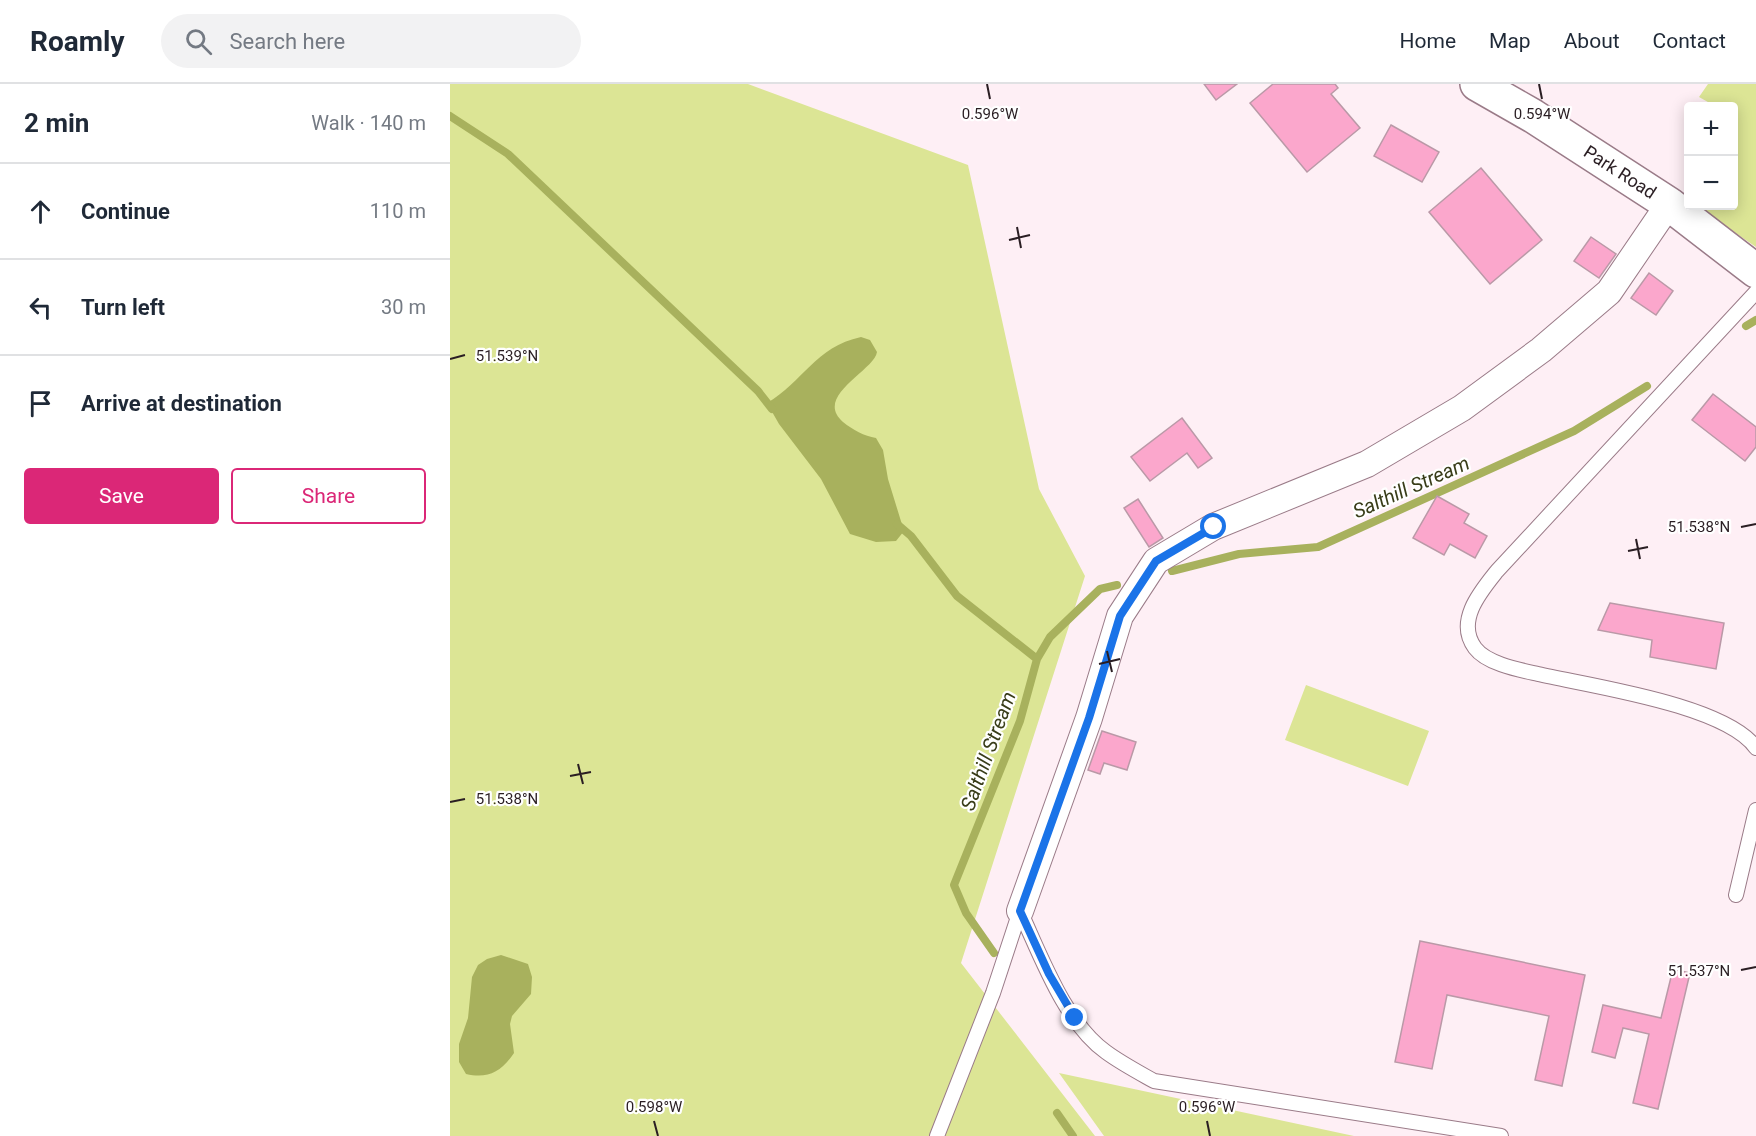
<!DOCTYPE html>
<meta charset="utf-8">
<style>
:root{--surface:#fff;--page:#f2f2f3;--text:#1f2937;--muted:#747a83;--line:#e0e1e3;--accent:#db2777}
body{margin:0;font-family:Roboto,sans-serif;background:var(--page);color:var(--text)}
.controls{position:absolute;right:18px;top:18px;display:grid;overflow:hidden;border-radius:6px;box-shadow:0 3px 15px #0003}
.controls button{width:54px;height:54px;display:grid;place-items:center;padding:0;border:0;border-bottom:2px solid var(--line);background:var(--surface);color:var(--text);font:30px sans-serif}
.stop{position:absolute;width:18px;height:18px;margin:-14px;border:4px solid #1a73e8;border-radius:50%;background:#fff}
.stop.end{background:#1a73e8;border-color:#fff;box-shadow:0 2px 6px #0008}
.list{margin:0;padding:0;list-style:none}
h2{display:flex;justify-content:space-between;align-items:center;height:78px;margin:0;padding:0 24px;font-size:26px}
h2 small{font-size:20px;font-weight:400;color:var(--muted)}
.list li{display:grid;grid-template-columns:39px 1fr auto;gap:18px;align-items:center;box-sizing:border-box;height:96px;padding:0 24px;border-top:2px solid var(--line)}
.list b{display:block;font-size:22px;white-space:nowrap}
.list em{font-size:20px;font-style:normal;color:var(--muted)}
.actions{display:flex;gap:12px;padding:18px 24px}
.actions a{flex:1;padding:14px 0;border:2px solid var(--accent);border-radius:6px;text-align:center;font-size:21px;color:var(--accent)}
.actions .main{background:var(--accent);color:#fff}
.icon{flex:none;width:33px;height:33px;fill:none;stroke:currentColor;stroke-width:2;stroke-linecap:round;stroke-linejoin:round}
.map{position:relative;flex:none;width:1306px;height:1052px;overflow:hidden}
header{display:flex;align-items:center;gap:36px;box-sizing:border-box;height:84px;padding:0 30px;background:var(--surface);border-bottom:2px solid var(--line)}
header strong{font-size:28px}
nav{display:flex;gap:33px;margin-inline-start:auto;font-size:21px}
.search{width:420px;height:54px;background:var(--page);display:flex;align-items:center;gap:15px;box-sizing:border-box;padding:0 21px;border-radius:33px;color:var(--muted);font-size:22px}
main{display:flex}
aside{flex:1;background:var(--surface)}
.map>svg:first-child{display:block}
.green{fill:#dce595}
.water{fill:#a8b15d}
.lines{fill:none;stroke-linecap:round;stroke-linejoin:round}
.stream{stroke:#a8b15d;stroke-width:8}
.building{fill:#fba7cc;stroke:#ba99a7;stroke-width:1.5}
.lane-casing{stroke:#9a7b88;stroke-width:16}
.street-casing{stroke:#9a7b88;stroke-width:28}
.secondary-casing{stroke:#9a7b88;stroke-width:36}
.lane{stroke:#fff;stroke-width:14}
.street{stroke:#fff;stroke-width:26}
.secondary{stroke:#fff;stroke-width:33}
.route{stroke:#1a73e8;stroke-width:8}
.ticks{fill:none;stroke:#2a1e23;stroke-width:2}
.labels{text-anchor:middle;stroke-width:4.5;stroke-linejoin:round;paint-order:stroke}
.street-label{font-size:18px;fill:#2a1e23;stroke:#fff}
.water-label{font-size:20px;font-style:italic;fill:#393d19;stroke:#fff}
.ticks-label{font-size:15px;text-anchor:middle;fill:#2a1e23;stroke:#fff;stroke-width:4.5;stroke-linejoin:round;paint-order:stroke}
</style>
<header>
<strong>Roamly</strong>
<div class="search"><svg class="icon" aria-label="search" viewBox="0 0 24 24"><circle cx="10" cy="10" r="6"/><path d="M15 15l6 6"/></svg>Search here</div>
<nav><a>Home</a><a>Map</a><a>About</a><a>Contact</a></nav>
</header>
<main>
<aside>
<h2>2 min<small>Walk · 140 m</small></h2>
<ul class="list">
<li><svg class="icon" aria-label="ahead" viewBox="0 0 24 24"><path d="M12 20V5M6 11l6-6 6 6"/></svg><div><b>Continue</b></div><em>110 m</em></li>
<li><svg class="icon" aria-label="left" viewBox="0 0 24 24"><path d="M17 20v-9H6M10 6l-5 5 5 5"/></svg><div><b>Turn left</b></div><em>30 m</em></li>
<li><svg class="icon" aria-label="arrive" viewBox="0 0 24 24"><path d="M6 21V4h12l-3 4 3 4H6"/></svg><div><b>Arrive at destination</b></div></li>
</ul>
<div class="actions"><a class="main">Save</a><a>Share</a></div>
</aside>
<div class="map">
<svg width="1306" height="1052" viewBox="0 0 1306 1052">
<rect width="100%" height="100%" fill="#feeff5"/>
<!-- green -->
<path class="green" d="M0,0H298L518,81L589,405L635,492L511,879L645,1052H0Z
M1258,0H1306V163L1246,122H1284V22H1265L1249,13Z
M856,601L979,647L958,702L835,656Z
M609,989L904,1052H654Z"/>
<!-- water -->
<path class="water" d="M411,253L420,256L427,268C424,287 363,312 393,338C403,346 414,352 426,354L433,366L438,395L454,447L446,457L426,458L400,450L371,395L329,340L317,319C353,298 365,263 411,253Z
M51,871L78,880L82,893L81,910L62,932L60,940L64,969C51,988 38,995 16,990L9,978V960L18,934L22,893L28,881L37,875Z"/>
<g class="lines">
<!-- stream -->
<path class="stream" d="M0,32L58,70L308,307L322,325
M1296,242L1306,236
M447,440L461,452L507,512L587,575
M722,487L789,470L868,463L1124,347L1197,302
M544,869L516,829L504,801L570,637L587,575L600,553L650,505L667,501
M607,1029L623,1052"/>
</g>
<!-- building -->
<path class="building" d="M754,0H787L766,16Z
M823,0H885L888,4L881,10L910,44L857,88L800,19Z
M941,41L989,68L972,98L924,72Z
M1031,84L1092,156L1040,200L979,128Z
M1141,153L1166,170L1149,194L1124,177Z
M1199,189L1223,207L1206,231L1181,214Z
M1263,310L1306,343V363L1295,377L1242,336Z
M732,334L762,374L748,384L737,369L700,397L681,373Z
M987,412L1019,430L1014,439L1037,452L1025,474L1000,460L994,471L963,454Z
M688,415L713,454L699,463L674,424Z
M1160,519L1274,539L1266,585L1200,573L1202,556L1148,546Z
M652,647L686,658L677,686L654,679L650,690L638,686Z
M970,857L1135,891L1112,1002L1085,996L1099,932L997,911L982,985L945,978Z
M1223,885L1240,889L1208,1025L1183,1019L1199,950L1173,944L1165,974L1142,968L1153,921L1211,934Z"/>
<g class="lines">
<!-- lane casing -->
<g class="lane-casing">
<path id="lane" d="M1306,208L1047,487C1031,507 1005,537 1025,564C1037,580 1070,586 1088,590C1140,602 1276,621 1306,664
M1286,811L1306,726
M570,827C591,872 615,939 656,968C671,979 688,988 704,997L1051,1052
M487,1052L543,909L570,827"/>
</g>
<!-- street casing -->
<g class="street-casing">
<path id="street" d="M570,827L639,634L670,532L706,477L763,443L917,380L1012,324L1091,266L1159,208L1219,120"/>
</g>
<!-- secondary casing -->
<g class="secondary-casing">
<g id="secondary">
<path id="s1" d="M1027,0L1083,32L1219,120L1306,187"/>
</g>
</g>
<!-- lane -->
<use href="#lane" class="lane"/>
<!-- street -->
<use href="#street" class="street"/>
<!-- secondary -->
<use href="#secondary" class="secondary"/>
</g>
<g class="lines">
<!-- route -->
<path class="route" d="M625,934L599,890L570,827L639,634L670,532L706,477L764,443"/>
</g>
<!-- ticks -->
<path class="ticks" d="M537,0L540,15M1089,0L1092,15M567,143L571,164M559,156L580,151M0,275L15,271M1291,443L1306,440M1186,455L1190,475M1178,467L1198,463M657,567L662,588M649,580L670,575M128,680L133,700M120,692L141,688M0,718L15,715M1291,886L1306,883M204,1037L208,1052M757,1037L760,1052"/>
<g class="labels">
<!-- street labels -->
<g class="street-label">
<text dy="6" stroke="none"><textPath href="#s1" startOffset="168">Park Road</textPath></text>
</g>
<!-- water labels -->
<g class="water-label">
<text transform="translate(961 403) rotate(-24)" y="7">Salthill Stream</text>
<text transform="translate(538 667) rotate(-70)" y="7">Salthill Stream</text>
</g>
</g>
<g class="ticks-label">
<text x="540" y="35">0.596°W</text>
<text x="1092" y="35">0.594°W</text>
<text x="57" y="277">51.539°N</text>
<text x="1249" y="448">51.538°N</text>
<text x="57" y="720">51.538°N</text>
<text x="1249" y="892">51.537°N</text>
<text x="204" y="1028">0.598°W</text>
<text x="757" y="1028">0.596°W</text>
</g>
</svg>
<div class="controls">
<button>+</button>
<button>−</button>
</div>
<div class="stop" style="left:764px;top:443px"></div>
<div class="stop end" style="left:625px;top:934px"></div>
</div>
</main>
